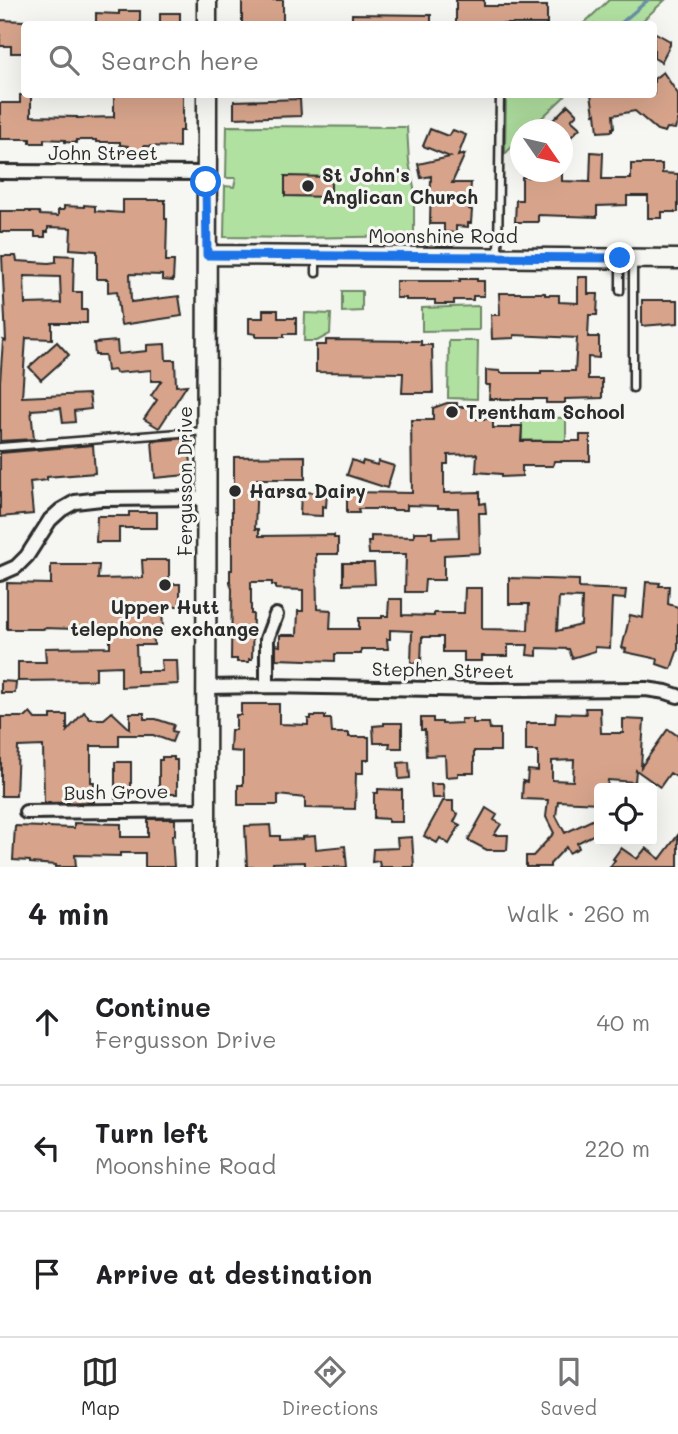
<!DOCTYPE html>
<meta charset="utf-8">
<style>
:root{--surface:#fff;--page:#f6f6f6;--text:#202124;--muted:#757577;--line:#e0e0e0;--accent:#2b2b2b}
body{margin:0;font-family:Mali,sans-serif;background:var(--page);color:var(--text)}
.controls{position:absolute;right:21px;bottom:21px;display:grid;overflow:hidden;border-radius:7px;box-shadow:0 7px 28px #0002}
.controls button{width:63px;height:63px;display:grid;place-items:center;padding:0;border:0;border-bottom:2px solid var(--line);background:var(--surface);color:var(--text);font:35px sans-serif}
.compass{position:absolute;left:510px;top:119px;width:63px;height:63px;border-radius:50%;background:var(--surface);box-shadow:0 7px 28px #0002;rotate:124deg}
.stop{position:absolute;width:21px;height:21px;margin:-16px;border:5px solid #1a73e8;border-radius:50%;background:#fff}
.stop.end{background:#1a73e8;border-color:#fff;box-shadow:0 2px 7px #0008}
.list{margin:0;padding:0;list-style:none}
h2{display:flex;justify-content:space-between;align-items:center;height:91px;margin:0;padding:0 28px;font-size:30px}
h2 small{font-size:23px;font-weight:400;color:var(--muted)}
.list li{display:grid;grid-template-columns:46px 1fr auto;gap:21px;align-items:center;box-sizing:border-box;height:126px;padding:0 28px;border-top:2px solid var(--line)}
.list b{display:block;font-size:26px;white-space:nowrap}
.list p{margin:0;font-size:23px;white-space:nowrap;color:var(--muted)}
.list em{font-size:23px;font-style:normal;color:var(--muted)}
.icon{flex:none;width:38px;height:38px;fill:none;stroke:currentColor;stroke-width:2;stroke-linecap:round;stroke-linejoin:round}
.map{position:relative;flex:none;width:678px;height:867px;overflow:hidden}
.search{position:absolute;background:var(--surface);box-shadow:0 7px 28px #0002;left:21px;right:21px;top:21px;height:77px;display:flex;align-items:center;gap:18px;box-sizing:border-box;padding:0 24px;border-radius:7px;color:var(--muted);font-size:26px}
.sheet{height:469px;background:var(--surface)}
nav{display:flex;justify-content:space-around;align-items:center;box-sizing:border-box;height:98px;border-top:2px solid var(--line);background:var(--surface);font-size:19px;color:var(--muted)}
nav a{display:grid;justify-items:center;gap:4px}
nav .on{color:var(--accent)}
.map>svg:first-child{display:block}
.green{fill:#b1e1a1;stroke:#6e8666;stroke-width:2}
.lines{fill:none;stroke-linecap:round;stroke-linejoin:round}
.stream{stroke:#6991a4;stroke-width:3.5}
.building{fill:#d7a48b;stroke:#2b2b2b;stroke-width:2;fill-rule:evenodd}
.lane-casing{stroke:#2b2b2b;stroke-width:11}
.street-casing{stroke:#2b2b2b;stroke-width:18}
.secondary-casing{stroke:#2b2b2b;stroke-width:23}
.lane{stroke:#f6f6f2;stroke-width:6}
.street{stroke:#f6f6f2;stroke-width:12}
.secondary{stroke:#f6f6f2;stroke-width:18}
.route{stroke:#1a73e8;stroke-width:9}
.poi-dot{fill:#2b2b2b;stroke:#f6f6f2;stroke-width:2.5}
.labels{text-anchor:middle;stroke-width:6;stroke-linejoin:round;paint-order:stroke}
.street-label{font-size:19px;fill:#2b2b2b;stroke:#f6f6f2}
.poi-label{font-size:19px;font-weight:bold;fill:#2b2b2b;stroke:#f6f6f2;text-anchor:start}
</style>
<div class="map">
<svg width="678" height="867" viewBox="0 0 678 867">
<rect width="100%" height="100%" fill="#f6f6f2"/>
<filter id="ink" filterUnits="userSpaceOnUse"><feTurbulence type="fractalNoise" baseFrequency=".0143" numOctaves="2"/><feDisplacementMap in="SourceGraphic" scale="14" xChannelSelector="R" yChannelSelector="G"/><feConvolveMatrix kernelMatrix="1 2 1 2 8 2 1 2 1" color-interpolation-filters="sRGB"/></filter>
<g filter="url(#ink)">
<!-- green -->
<path class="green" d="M609,0H665L639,24H583Z
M506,95V94L566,95L530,129L520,130V138L505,154Z
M227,126L407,127L409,162L414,188V236L293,238L224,237L225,186L234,187L236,178H226Z
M342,291H362V311L342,312Z
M479,306V330L422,331V308Z
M305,313L331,314L330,334L317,341H304Z
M449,341H478L477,399L448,398Z
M526,417L566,418V441L522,440V421Z"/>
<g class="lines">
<!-- stream -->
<path class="stream" d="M620,24L648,0"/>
</g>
<!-- building -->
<path class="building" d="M242,0H283V24H242Z
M456,0H484V6H547V24H456Z
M119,11H140V24H96V13L119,14Z
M160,13H180V24H160Z
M352,14L431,15V24H352Z
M0,20L24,21V53H11V46H0Z
M654,32L670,41V45L661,62L654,58Z
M663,72L678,94V121L675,129L667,128L665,132L657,130L635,111L613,115L614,128H612V131L598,132L596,113L594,114L591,94H654V79Z
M114,94H183V131H179V147L144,146V150H128V146L120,145V142H96V140H76V143L65,142V140L44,139V143H30V139H0V103H20V95H31V116L77,117V118L114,117Z
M300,99L301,116L234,118V101Z
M568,105L577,114L571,120L580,128L569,139L563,132V130H560L552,121Z
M430,129L448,136L453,130L466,135L458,156L465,154L452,183H471L469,209L472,210L471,223H468V227L456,226V233L444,232V224H430L431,176L421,178L418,164L450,157L423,146Z
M591,152L603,153L602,179H631V164H662V173L678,174V212H662V218H648V196H627V205L597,206V217L538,215V222H515L516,200H522V177H550L549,172H562V181L590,182Z
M285,176L331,177V197L285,196Z
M123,200H165V219H167L166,261H174L173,281L162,280V275L130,274L131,302L179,296L182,316L121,325L117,291L108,292V279H97V251L70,249L71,228L48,227V232H45V237H35V232H0V211H30V212H39L40,215L58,216V210H64V206L84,207V205L95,206V211L123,213Z
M56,255L74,256L73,292H82V310H87V323H52V339L26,338L22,397L89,394L91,409L74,411L75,422L63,423L61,408L31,410L34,439L0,441V382L3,340L6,341L2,256H16L17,261L49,263L56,262ZM24,276L60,277L61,303L25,304Z
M578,277H588V294H598L597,315H589L588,337H599V358L588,357V379H602V398L565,399V403H546V399H489L490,385H486V370L500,371V373H541V371H575L577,338L514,335V338L492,339L491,315H500L499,293H545V295H559V302L578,303Z
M460,279H477V281H484V296H473V300H454V304H435V300H406V298H396V281H460Z
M642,300H678V323L642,326Z
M263,310H278V318H296V334H284V337H256V334L249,333V318H263Z
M326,340L421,341V345H432L433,393H402L403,373L316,372V345H326Z
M117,341L118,354L147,351V345L165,344L166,360H175L176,386L187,385L159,428L144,419L157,400L151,396L161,381H151V370L116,373L115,370L107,371L105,355H95L94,343Z
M57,342L69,355L41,380L29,367Z
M447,403H457V407H470V419H493V428H512V426H522L521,441H580V435H590V461H554L553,466H522V476L501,477V474L476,472L477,454L448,455V464H444V493L480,492V504L485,503L486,513H479L480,553L444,555V580H425L424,592H405L406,554H369L368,542H371V536L414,537V532H432V538L459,537L458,508H438V506L407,505V510H392V509H358L359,513H347V492L412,493L411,420H433V408Z
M189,438L191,465L185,466L186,475L155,478L152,441Z
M93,445L95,473L47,477V480L30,482L33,514L0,517V453Z
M305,456V479H257L255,529H259V536L334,535V538H338V554H316L317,609L331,610L330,629H359V618H382V616H388L389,599H402V615L434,616V613H464L465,588H482V629L528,630L529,604H509V578L579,580V588L626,590L625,599L612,598L610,648L595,647V651L572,658L569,649L537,648V656L527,655L528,645H508V656H482V661H464V652H443V637H422L421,663H411L412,631L390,630V639H387L388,649H361V654H335V661L276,659V645L280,646V635H297L298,611H303V590L276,589V585H272V582H251V614H253L252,659H249V662H237V659H231L232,589L230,582V570H232V487H234V457ZM559,597L582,598L581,625L557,631Z
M352,460L362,464L363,461L377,465L378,461L394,466L387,488L347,475Z
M301,492L327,493L326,507L322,506V516L300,515Z
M129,512H157V528H119V542H96L97,516H129Z
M142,560H169V584H180V606H162L163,632L153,633L154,645H136L137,671H162L161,660H177L178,684L121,687V666L96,667V680L18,681V662H46L45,648L110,647V630L43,628V629H7V583L51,584V565H99L98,579L143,578Z
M343,563H374L375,584L343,585Z
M646,582L660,583L659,586H669L668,604L678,607V649L671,669L657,664L658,659L625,652L626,649L622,648L630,615L643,618Z
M1,681L16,682L15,693H1Z
M241,704H279V724L308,725V719H311V716H325V719H331L332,733H349V737H369V760H363V773H356L355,809L305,808V798L278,795V805H238V785H243V752L230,751L231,730H236V715H241Z
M585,708H600L601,733H623V719L644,720L641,767L668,729L678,736V778L670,773L660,787L636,770L635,782L608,780L607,788H599V803L558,801L556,816L565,833L596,818L599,824V832L577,843L579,848L569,853L566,847L550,864V867H526V856H533L554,833L546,817L548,800L522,799L523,781L527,782L528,770L538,771V751H526V723H555L556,713L586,714ZM574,760L573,781L552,780V761Z
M84,712L90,719H104L112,712L130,729V713H144V719H156L174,725L172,731L176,732L172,742L153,735H119V746H91V782H94V802L44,803L43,746L18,747L16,796H1V717H26L30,713L35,719H51V715H67V731Z
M421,718H433V722H442V724L461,723V719H473V723H489L490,729H500V751H474V773H458V776L446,777L445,755L426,756L425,730H421Z
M384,723H402V748H389L390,743H374L373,726L384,725Z
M162,757H174V760H177V794H159V760H162Z
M115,762H131V799H115Z
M409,762L410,778L399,779L398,763Z
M431,784H443L444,798H432Z
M378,789L402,790V822H388V819L374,818V793H378Z
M443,801H453V811L458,814L454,822L460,825L449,844L440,838L437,843L424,836Z
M486,808L497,815L494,820L501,824L494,835H508L507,850H487L468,840Z
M148,819H175V835H172L174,867H145V853H120V856L75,855L76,867H56V865L30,863V861L13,860L15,826L74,828V823L121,824V837H148Z
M270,825L271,836H280V840L302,839V837L315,836L316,849L345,846L347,867H305V862L273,863V867H247L245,826Z
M678,835V867H610L615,860L613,859L621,848L637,859L646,848L660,859Z
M412,837L414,867H380L379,861L372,862L373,849L398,848L397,838Z"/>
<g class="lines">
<!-- lane casing -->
<g class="lane-casing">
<path id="lane" d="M498,255L500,94
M316,258V273
M620,260V291
M633,260V388
M0,447L205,431"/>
</g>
<!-- street casing -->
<g class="street-casing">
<path id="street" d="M0,172L207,173
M0,574L16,567L27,556L50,520L61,510L75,502L101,499L206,498
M267,686V639L276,615
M207,687L267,686L491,690L646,689L666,692L678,696
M26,812L206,810"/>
</g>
<!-- secondary casing -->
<g class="secondary-casing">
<path id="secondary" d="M207,0V24
M207,255L678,259
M206,867L207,94"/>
</g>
<!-- lane -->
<use href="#lane" class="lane"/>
<!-- street -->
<use href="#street" class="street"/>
<!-- secondary -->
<use href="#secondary" class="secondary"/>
</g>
</g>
<g class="lines" filter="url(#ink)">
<!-- route -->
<path class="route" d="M206,182L207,255L620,258"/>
</g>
<!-- markers -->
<g class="poi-dot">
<circle cx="308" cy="186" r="7"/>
<circle cx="452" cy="412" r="7"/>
<circle cx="235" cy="491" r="7"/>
<circle cx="165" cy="585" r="7"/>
</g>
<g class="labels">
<!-- street labels -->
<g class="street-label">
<text x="103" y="160">John Street</text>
<text x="443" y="243">Moonshine Road</text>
<text transform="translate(185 481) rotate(-90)" y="7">Fergusson Drive</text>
<text transform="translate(443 670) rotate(1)" y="7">Stephen Street</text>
<text transform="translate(116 792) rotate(-1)" y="7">Bush Grove</text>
</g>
<!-- poi labels -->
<g class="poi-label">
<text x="322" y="182">St John's<tspan x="322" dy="22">Anglican Church</tspan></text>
<text x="466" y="419">Trentham School</text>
<text x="249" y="498">Harsa Dairy</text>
<text x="165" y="614" text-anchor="middle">Upper Hutt<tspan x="165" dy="22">telephone exchange</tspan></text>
</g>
</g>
</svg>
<div class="controls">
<button><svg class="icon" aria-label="locate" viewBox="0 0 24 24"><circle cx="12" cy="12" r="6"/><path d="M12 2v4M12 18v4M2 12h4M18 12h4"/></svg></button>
</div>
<svg class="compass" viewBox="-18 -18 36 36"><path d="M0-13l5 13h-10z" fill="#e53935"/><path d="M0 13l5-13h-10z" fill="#757577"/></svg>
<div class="stop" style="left:206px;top:182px"></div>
<div class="stop end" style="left:620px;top:258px"></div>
<div class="search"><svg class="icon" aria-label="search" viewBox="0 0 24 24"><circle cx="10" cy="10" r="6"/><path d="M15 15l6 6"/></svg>Search here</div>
</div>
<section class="sheet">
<h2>4 min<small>Walk · 260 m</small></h2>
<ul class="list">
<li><svg class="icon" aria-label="ahead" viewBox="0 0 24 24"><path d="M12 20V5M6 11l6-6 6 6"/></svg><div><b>Continue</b><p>Fergusson Drive</p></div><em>40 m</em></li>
<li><svg class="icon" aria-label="left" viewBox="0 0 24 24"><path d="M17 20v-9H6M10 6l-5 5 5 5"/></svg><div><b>Turn left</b><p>Moonshine Road</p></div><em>220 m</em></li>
<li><svg class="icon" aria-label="arrive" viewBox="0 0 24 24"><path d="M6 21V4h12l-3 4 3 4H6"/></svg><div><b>Arrive at destination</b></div></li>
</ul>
</section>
<nav>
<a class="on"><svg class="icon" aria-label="map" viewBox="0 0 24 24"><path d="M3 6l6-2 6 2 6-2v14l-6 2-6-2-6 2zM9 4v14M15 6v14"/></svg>Map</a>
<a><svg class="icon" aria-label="directions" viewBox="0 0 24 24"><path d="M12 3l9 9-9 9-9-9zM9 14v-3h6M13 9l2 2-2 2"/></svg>Directions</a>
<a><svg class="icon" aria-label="saved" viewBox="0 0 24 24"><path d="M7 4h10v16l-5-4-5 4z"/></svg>Saved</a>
</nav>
